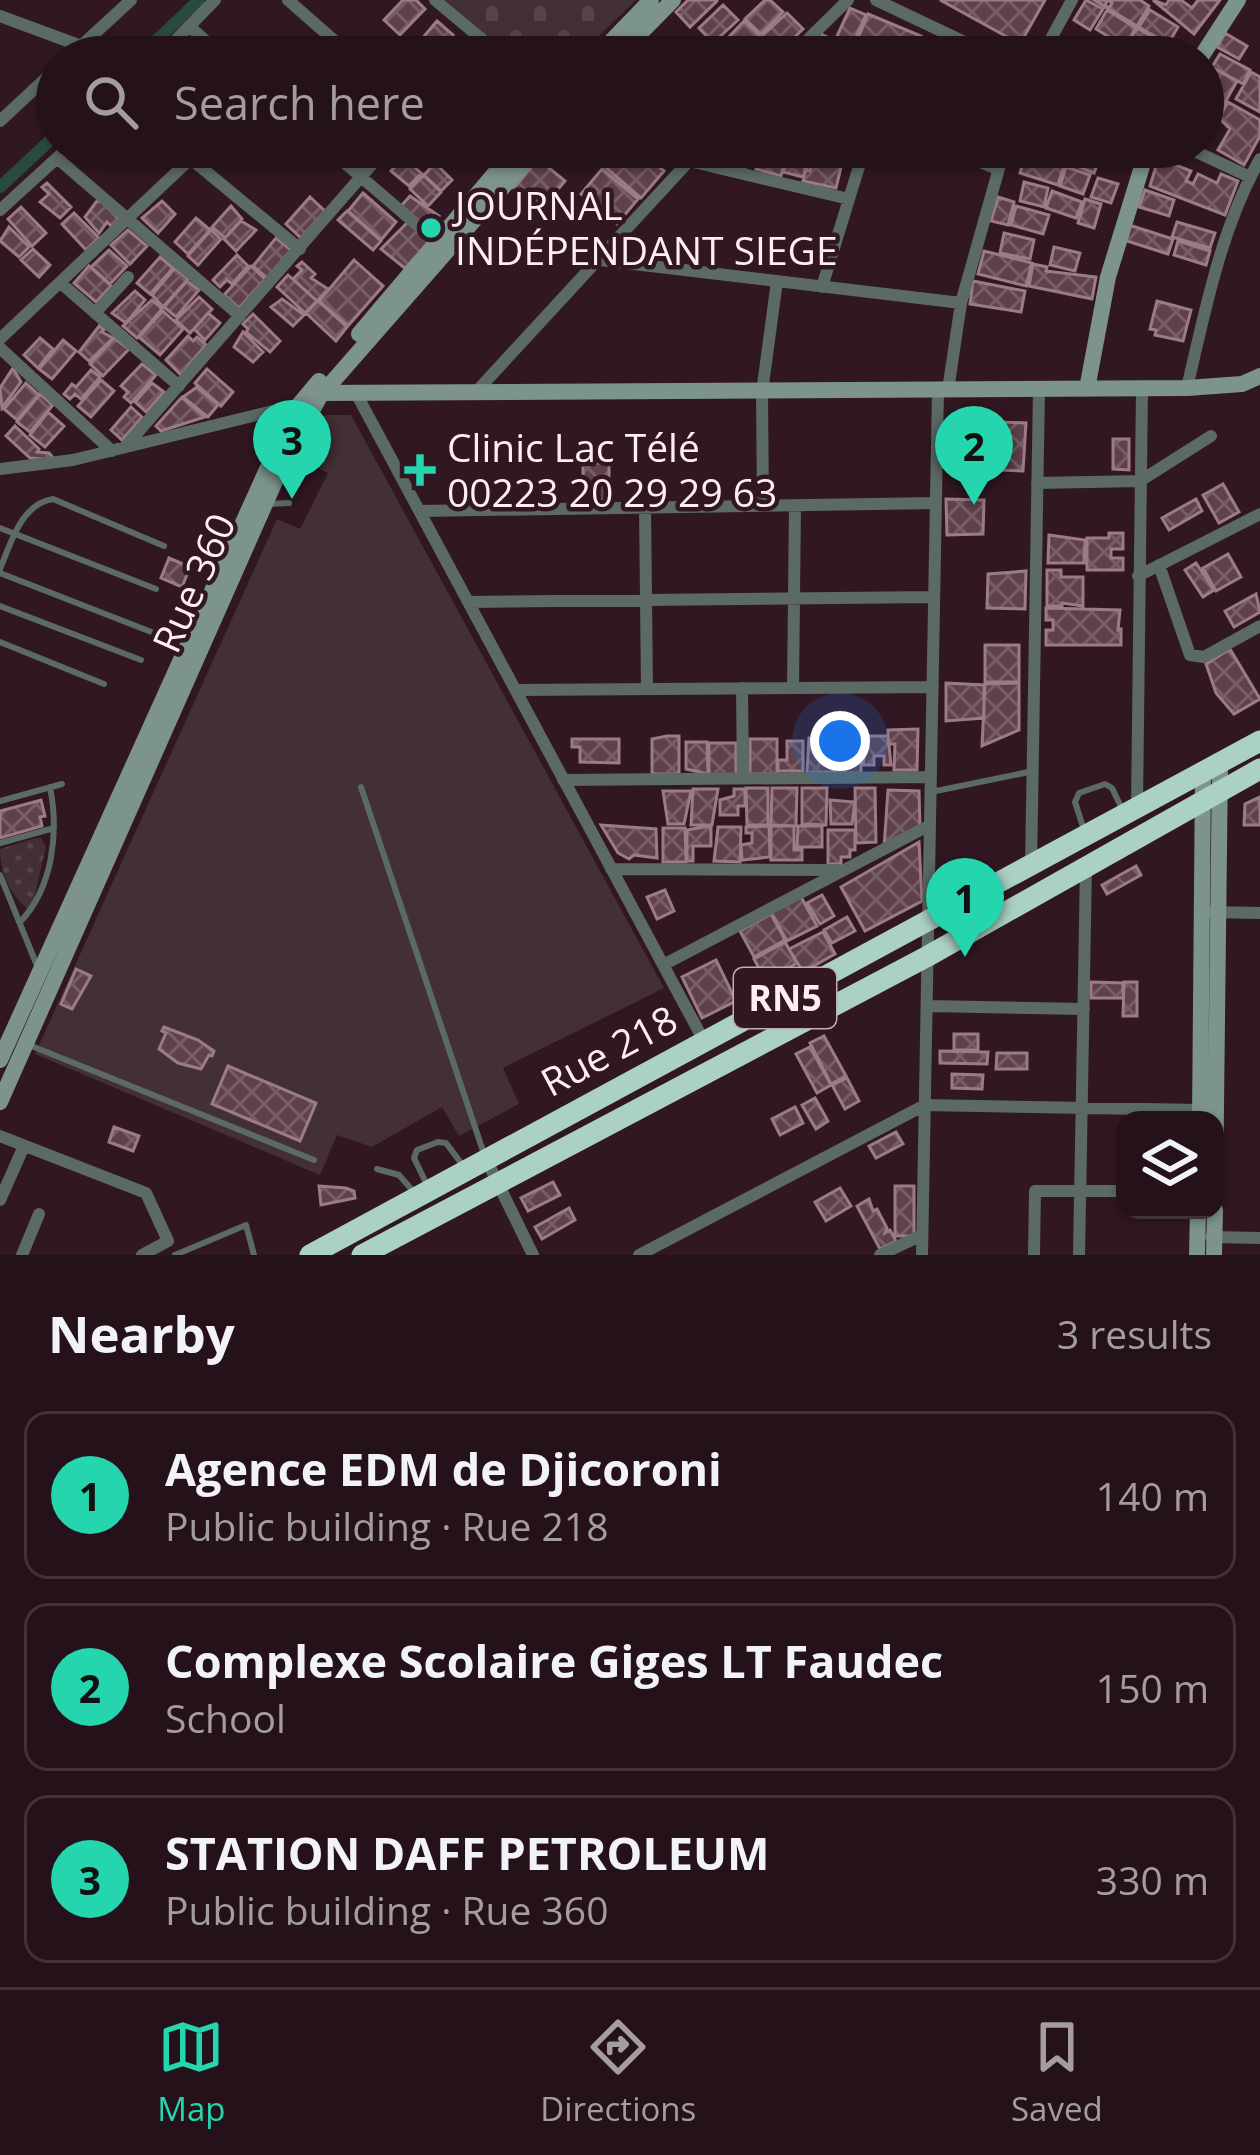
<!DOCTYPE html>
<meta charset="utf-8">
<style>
:root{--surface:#25111a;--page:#311f27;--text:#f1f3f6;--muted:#a39da2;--line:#423139;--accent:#24d5ae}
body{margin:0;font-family:"Open Sans",sans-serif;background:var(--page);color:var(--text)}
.controls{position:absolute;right:36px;bottom:36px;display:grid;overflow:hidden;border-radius:24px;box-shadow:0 3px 9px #0004}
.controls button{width:108px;height:108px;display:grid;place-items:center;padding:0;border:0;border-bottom:3px solid var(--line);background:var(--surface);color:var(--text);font:60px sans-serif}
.you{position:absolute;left:840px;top:741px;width:42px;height:42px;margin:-30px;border:9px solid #fff;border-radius:50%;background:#1a73e8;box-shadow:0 0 0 18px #1a73e833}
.badge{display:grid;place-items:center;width:78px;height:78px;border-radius:50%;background:var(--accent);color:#111;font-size:39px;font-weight:700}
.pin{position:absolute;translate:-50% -99px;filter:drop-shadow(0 3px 6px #0008)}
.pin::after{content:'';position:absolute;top:63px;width:42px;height:36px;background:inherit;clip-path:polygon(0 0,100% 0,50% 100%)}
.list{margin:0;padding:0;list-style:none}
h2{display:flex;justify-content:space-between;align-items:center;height:156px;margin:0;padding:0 48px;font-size:51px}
h2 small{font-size:39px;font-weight:400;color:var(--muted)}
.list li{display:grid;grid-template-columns:78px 1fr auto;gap:36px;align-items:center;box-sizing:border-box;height:168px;margin:0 24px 24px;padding:0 24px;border:3px solid var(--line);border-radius:24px}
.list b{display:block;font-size:45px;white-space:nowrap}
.list p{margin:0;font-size:39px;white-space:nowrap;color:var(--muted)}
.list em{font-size:39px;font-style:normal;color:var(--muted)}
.icon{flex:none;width:66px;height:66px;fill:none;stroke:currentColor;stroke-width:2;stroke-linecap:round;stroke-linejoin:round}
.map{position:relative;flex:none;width:1260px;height:1255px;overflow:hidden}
.search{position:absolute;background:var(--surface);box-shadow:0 3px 9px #0004;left:36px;right:36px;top:36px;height:132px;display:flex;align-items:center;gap:30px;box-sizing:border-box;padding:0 42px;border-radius:66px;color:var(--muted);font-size:45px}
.sheet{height:732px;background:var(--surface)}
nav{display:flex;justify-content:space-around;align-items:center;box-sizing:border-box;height:168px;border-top:3px solid var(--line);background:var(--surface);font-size:33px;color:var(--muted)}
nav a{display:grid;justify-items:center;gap:6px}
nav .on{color:var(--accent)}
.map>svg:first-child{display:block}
.grass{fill:url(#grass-dots)}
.cemetery{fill:url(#cemetery-stones)}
.pitch{fill:#432f36}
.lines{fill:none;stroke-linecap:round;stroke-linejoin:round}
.canal{stroke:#284a40;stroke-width:12}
.building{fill:url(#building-cross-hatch);stroke:#9c7b86;stroke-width:3}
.lane{stroke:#5b6a65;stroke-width:6}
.street{stroke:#5b6a65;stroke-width:12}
.secondary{stroke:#7c948b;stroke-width:16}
.highway{stroke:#abd1c5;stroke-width:21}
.poi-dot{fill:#24d5ae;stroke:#311722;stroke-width:4.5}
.labels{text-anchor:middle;stroke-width:9;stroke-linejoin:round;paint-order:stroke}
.shield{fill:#311722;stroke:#c0aeb4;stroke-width:3}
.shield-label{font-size:36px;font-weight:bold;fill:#feeef3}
.poi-label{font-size:39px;fill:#feeef3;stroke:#311722;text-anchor:start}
.street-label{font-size:39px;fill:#feeef3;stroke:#311722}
</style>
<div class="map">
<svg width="1260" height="1255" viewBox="0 0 1260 1255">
<defs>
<pattern id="grass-dots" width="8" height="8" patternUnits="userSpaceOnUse" patternTransform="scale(3)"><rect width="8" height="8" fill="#432f36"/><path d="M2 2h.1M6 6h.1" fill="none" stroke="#56434a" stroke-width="1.8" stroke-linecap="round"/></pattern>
<pattern id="cemetery-stones" width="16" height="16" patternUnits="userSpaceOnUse" patternTransform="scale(3)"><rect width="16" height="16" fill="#432f36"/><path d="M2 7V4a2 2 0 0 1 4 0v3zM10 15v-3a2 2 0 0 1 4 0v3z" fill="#56434a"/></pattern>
<pattern id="building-cross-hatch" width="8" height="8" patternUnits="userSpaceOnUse" patternTransform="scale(3)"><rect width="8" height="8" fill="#5f414c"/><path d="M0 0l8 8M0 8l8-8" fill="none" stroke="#775d66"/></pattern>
</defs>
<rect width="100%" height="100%" fill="#311722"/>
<!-- grass -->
<path class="grass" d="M36,838H41L46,847L33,903L27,908C9,895 0,870 0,849Z"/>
<!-- cemetery -->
<path class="cemetery" d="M445,0H636L577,57H510Z"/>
<!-- pitch -->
<path class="pitch" d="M325,415H351L664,988L503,1068L519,1104L459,1136L442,1107L372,1147L337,1135L320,1175L35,1054L277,519L300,529L328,473L304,461Z"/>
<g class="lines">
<!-- canal -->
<path class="canal" d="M139,57L199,0
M0,187L57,134"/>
</g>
<!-- building -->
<path class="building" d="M403,0H416L425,9L400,35L384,20Z
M688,0H717V1L690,27L676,12Z
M765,0H770L783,12L761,34L745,19Z
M940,0H1045L1020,44Z
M1086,0L1103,9L1090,30L1074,20Z
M1094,0H1108L1105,5L1109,8L1112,3L1108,0H1140L1149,6L1137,26Z
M1153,0L1166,5L1169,0H1181L1192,8L1198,0H1220L1194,34Z
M723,5L738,20L713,43L699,28Z
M850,8L866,15L853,43L837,36Z
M1107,10L1136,28L1124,46L1096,29Z
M1150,10L1178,27L1168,44L1139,27Z
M787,13L803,29L778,53L762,36Z
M868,14L921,36L912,57H874L854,48Z
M437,21L453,35L435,57H427L415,47Z
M744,21L760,36L740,57H729L719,47Z
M1137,28L1178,52L1175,57H1141L1125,48Z
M819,33L852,49L848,57H800Z
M1225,33L1247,46L1239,59L1217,47Z
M1220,54L1250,70L1243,84L1212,67Z
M1205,64L1237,81L1219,113L1203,105Z
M1251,72L1260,77V112L1236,99Z
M1228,102L1260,120V136L1244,165L1218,150L1230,129L1219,118Z
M621,147H635L664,171L641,198L604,166Z
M724,147H759L744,169L728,165Z
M762,147L788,149L781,176L756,169Z
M1074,147H1104L1094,173L1068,163Z
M1156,147L1172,153L1168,162L1191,171L1186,181L1193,184L1198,174L1217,183L1221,174L1238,181L1225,215L1150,186L1156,166L1150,163Z
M795,148L814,153L803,177L783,172Z
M815,152L843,159L836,188L803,181L805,169L810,171Z
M1041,154L1065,162L1058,185L1020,173L1025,156L1039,161Z
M403,157L421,173L409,186L391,171Z
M538,159L565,181L541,210L514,188Z
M435,163L452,180L441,191L424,175Z
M1066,167L1090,175L1083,194L1060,186Z
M602,169L638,199L617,224L581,194Z
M423,175L441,192L428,206L410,189Z
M1098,178L1118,184L1111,203L1091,197Z
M1024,182L1048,188L1044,207L1020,201Z
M47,183L71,207L60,218L40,202L49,194L42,187Z
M1145,190L1174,200L1169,216L1139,207Z
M1052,191L1082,202L1076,218L1046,208Z
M363,193L396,222L381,240L348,211Z
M410,196L439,216L428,229L401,206Z
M310,197L325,211L301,238L286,224Z
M998,197L1014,202L1008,225L991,221Z
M1085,199L1101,204L1094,228L1078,223Z
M97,201L102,202L120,220L112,227L107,222L99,233L85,217Z
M162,201L175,214L158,233L142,218Z
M231,206L242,219L225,238L212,227Z
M1016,206L1049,215L1043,234L1011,225Z
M21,207L46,233L32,246L8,219Z
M347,211L381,241L373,250L338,220Z
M74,213L99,238L86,250L62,224Z
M196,218L210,230L188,254L175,242Z
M241,221L256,230L236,251L224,239Z
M409,221L432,241L407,270L381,249Z
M1177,222L1215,233L1210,248L1172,237Z
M1129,225L1173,239L1168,254L1124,240Z
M9,227L29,247L19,257L0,241Z
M128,230L147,246L130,264L111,245Z
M211,230L221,239L198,265L188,256Z
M1004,233L1034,240L1030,259L1000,253Z
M276,238L291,250L267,278L253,266Z
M1178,241L1210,251L1206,265L1174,255Z
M1054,247L1080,253L1075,271L1050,265Z
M33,249L50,265L39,277L21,260Z
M109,250L127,266L110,284L91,267Z
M984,251L1032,263L1026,286L978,274Z
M237,255L248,266L232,284L227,280L220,287L213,280Z
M160,257L173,268L150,294L137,283Z
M354,260L383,286L348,326L319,301Z
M302,262L315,274L311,278L328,289L317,301L293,279L302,270L297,266Z
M1033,264L1047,267L1046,271L1096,277L1092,299L1029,286Z
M89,266L111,286L96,302L74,283Z
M251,266L265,279L239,308L224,295Z
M175,268L188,279L163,307L152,295Z
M288,275L317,301L305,313L277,287Z
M187,281L199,290L176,317L164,307Z
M973,281L1025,291L1021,312L970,304Z
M135,291L145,300L126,323L112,313Z
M199,297L212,309L190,333L176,320Z
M282,299L304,315L293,326L271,307Z
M152,300L162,309L137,338L123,326Z
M318,301L347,327L336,341L306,313Z
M1157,301L1191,310L1183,341L1155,335L1156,330L1150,329Z
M163,311L183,329L160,355L139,337Z
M208,313L220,323L205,340L194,329Z
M253,314L280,341L270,352L246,332L248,329L243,324Z
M100,325L104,330L102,332L113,338L89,361L79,352Z
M243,332L263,352L253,362L234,347Z
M188,336L193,341L197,337L206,345L181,375L166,360Z
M40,338L53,349L38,368L24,355Z
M114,338L129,349L103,376L90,364Z
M63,340L76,351L52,379L39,369Z
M142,364L156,375L131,403L124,397L128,392L121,386Z
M13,368L21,382L2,408L0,388Z
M207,369L233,392L221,406L195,383Z
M91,370L100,377L81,399L75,394L70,399L64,394L72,384L76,387Z
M101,380L114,391L91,417L78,406Z
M26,383L39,395L17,420L4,409Z
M152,383L164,392L146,412L135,402Z
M197,387L218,405L208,417L183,397Z
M40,394L53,405L30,432L17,422Z
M182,397L205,417L161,431L156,426Z
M131,407L142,417L122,440L111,430Z
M48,412L64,426L45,447L30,435Z
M1000,422L1026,423L1023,471L998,470Z
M15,426L39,449L37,452L49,453L55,460L30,458L6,436Z
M1113,439H1129V470L1113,469Z
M583,463H609V500H598V487H583Z
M1223,484L1239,512L1219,523L1203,495Z
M946,499L984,500L983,534L947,535Z
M1196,499L1202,511L1169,530L1162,518Z
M1109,533H1123V549H1111V558H1123V570H1087V538H1109Z
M1049,535L1085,540L1084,563H1048Z
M1228,554L1241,577L1216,591L1203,568Z
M169,558L190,567L182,587L161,578Z
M1196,563L1214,590L1203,597L1185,570Z
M1047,570H1061V577H1083V606L1062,603V606H1047Z
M1026,571L1025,609L987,608L988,574Z
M1256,594L1260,612L1234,627L1225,611Z
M1046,608L1120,610L1118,630L1121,629V645H1046V630H1053V620H1046Z
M985,645H1019V682H985Z
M1230,649L1260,699L1234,714L1216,693L1206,664Z
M946,683L984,685V718L946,721Z
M1019,683V730L982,746L985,684Z
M918,729L917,770H894L895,744H888V730Z
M667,736H679V774H652V739Z
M867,736H888L891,765H884V756H874V765H863Z
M809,738H833V772L807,773Z
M572,739H619V763L580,762V747H572Z
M750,739H777V774H750Z
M787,741H803V771H778V760H787Z
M686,742H707L708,774L686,769Z
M835,742H861V773H835Z
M709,743H736V776L709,775Z
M746,788H768V825H747Z
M772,788H797L796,826L771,825Z
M802,788H827L826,825L802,824Z
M855,788H875L876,842L856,843Z
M693,789H718L712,825H691Z
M734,789H745V806H738V815H720V800L734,796Z
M888,790L919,791L920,828L884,848Z
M663,791H691L684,824H668Z
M1260,797V825H1244L1245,804Z
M41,800L45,816L40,817L42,826L0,838V811Z
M830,800L855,802L852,824H831Z
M601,825L656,829L657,858L634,855L629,859L618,853Z
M769,826L770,857L742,860L741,845L752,843V833H746V827Z
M771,826H794V850H802V860H771Z
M798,826H822V847H797Z
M704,827H711V846H693V861H687V830Z
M718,827H741L740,862L714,861Z
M663,828H685L686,862H663Z
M828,830H855V850H850V857H841V864H828Z
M919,842L922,901L865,931L841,887Z
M1136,866L1141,875L1107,894L1102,885Z
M665,890L674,911L657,919L647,897Z
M822,895L834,916L820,924L807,903Z
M801,897L817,926L787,941L771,912Z
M771,914L785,940L754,957L740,931Z
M847,917L855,931L832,943L824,930Z
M823,932L835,954L803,972L789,949Z
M785,942L797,963L766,981L754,959Z
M716,960L736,1001L702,1018L682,977Z
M76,969L91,976L72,1009L61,1004Z
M1091,982L1123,983V998H1091Z
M1124,982H1137V1016H1123Z
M164,1027L198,1040L214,1051L212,1056L209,1055L201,1069L178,1063L159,1049L166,1033L162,1031Z
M954,1034H978V1050H954Z
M824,1036L846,1076L831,1084L810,1043Z
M810,1047L831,1085L817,1093L796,1054Z
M940,1051L988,1052L987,1064L940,1063Z
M997,1053H1027V1069H996Z
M228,1066L316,1103L300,1141L212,1104Z
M952,1074L983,1075L982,1089L952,1088Z
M847,1078L859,1101L845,1109L832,1085Z
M815,1098L828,1121L816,1129L802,1105Z
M795,1107L803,1123L780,1135L772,1119Z
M114,1127L139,1136L133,1151L109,1142Z
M896,1132L903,1144L876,1158L869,1146Z
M553,1182L560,1195L528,1211L521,1198Z
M319,1186L346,1188L354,1191L355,1198L321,1205Z
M895,1186H914V1236H895Z
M840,1188L851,1206L826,1221L815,1202Z
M869,1199L873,1211L877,1209L887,1228L885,1233L890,1230L896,1241L880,1249L857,1206Z
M569,1208L575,1220L542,1239L535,1227Z"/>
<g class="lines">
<!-- lane -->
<path class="lane" d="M287,463L296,474L298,484
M269,504L289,503
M0,528L156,589
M0,569C11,543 21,504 53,499L164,546
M0,573L154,633
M0,606L141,660
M0,642L104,684
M361,787L484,1154
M931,792L1029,772
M0,801L62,784
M1085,833L1075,802L1079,793L1105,784L1112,788L1124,813
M0,843L54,828
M0,875L38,968
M20,922C53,888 59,832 50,787
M29,1045L314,1160
M377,1169L399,1175L413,1191
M428,1187L414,1158L417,1150L438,1142L446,1143L464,1167
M175,1255L246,1225L254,1255"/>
<!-- street -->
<path class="street" d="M288,0L353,57
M435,0L503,57
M876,0L996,57
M0,16L81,46
M189,26L224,57
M635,34L662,57
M69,57L131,0
M159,57L215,0
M465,57L481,38
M790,57L848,0
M1041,57L1072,0
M0,121L57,68
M326,147L437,242
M944,147L997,169
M1186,147L1250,177
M57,158L240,316
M191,159L300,249
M689,161L849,199
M0,210L69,147
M600,260L961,303
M62,284L179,386
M822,287L865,147
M95,313L128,277
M0,339L203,147
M0,348L112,451
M1187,388C1205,311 1221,228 1260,159
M948,390L961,303L1005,147
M475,393L702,147
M357,395L704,1041
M125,447L387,147
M0,469L73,460L277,410L293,412
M1037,483L1140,481L1211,436
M763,506L762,392L777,281
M645,507L647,689
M420,511L936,503
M1159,565L1190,655L1204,657L1260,626
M1138,576L1260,514
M468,602L934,597
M742,688L743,778
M793,688L795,505
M516,690L933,687
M563,780L931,777
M1137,807L1142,388
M1031,868L1039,389
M611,869L838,870
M1211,912L1260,913
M663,965L930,825
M927,1006L1084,1009
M0,1136L146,1193L168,1241L142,1255
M486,1159L533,1255
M0,1200L24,1146
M1211,1237L1260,1238
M22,1255L39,1214
M639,1255L925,1105L1200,1110
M880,1255L922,1235
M922,1255L938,390
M1034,1255L1035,1191H1125
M1079,1255L1086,867"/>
<!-- secondary -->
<path class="secondary" d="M596,57L651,0
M617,57L673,0
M1201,57L1238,0
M359,334L517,147
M1087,389L1108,277L1148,147
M316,393L1187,388L1242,384L1260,376
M0,1060L293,412L319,381
M0,1102L284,461L320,396L538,147
M1200,1120L1203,772
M1215,1191L1220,763
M1197,1255L1198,1210
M1214,1255L1215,1210"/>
<!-- highway -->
<path class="highway" d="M310,1255C626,1083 944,914 1260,741
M362,1255L928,956L1260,769"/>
</g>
<!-- markers -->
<g class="poi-dot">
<circle cx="431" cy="228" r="12"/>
<path d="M414 452h12v12h12v12h-12v12h-12v-12h-12v-12h12z"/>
</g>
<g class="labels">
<!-- shield labels -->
<rect class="shield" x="734" y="968" width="102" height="60" rx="9"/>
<g class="shield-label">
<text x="785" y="1011">RN5</text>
</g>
<!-- poi labels -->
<g class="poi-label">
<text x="455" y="220">JOURNAL<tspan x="455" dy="45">INDÉPENDANT SIEGE</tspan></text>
<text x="447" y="462">Clinic Lac Télé<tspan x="447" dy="45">00223 20 29 29 63</tspan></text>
</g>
<!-- street labels -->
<g class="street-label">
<text transform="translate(194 583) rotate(-66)" y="14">Rue 360</text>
<text transform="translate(609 1051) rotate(-28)" y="14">Rue 218</text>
</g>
</g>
</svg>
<div class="controls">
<button><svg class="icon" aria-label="layers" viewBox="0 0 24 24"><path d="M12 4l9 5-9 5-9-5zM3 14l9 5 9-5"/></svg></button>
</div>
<div class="you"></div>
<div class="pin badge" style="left:965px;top:957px">1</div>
<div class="pin badge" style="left:974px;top:505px">2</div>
<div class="pin badge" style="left:292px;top:499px">3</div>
<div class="search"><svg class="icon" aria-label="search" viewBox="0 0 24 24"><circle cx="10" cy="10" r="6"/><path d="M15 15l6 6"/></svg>Search here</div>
</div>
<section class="sheet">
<h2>Nearby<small>3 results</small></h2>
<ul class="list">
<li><span class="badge">1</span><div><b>Agence EDM de Djicoroni</b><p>Public building · Rue 218</p></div><em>140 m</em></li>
<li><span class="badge">2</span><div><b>Complexe Scolaire Giges LT Faudec</b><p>School</p></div><em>150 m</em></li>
<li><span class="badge">3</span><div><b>STATION DAFF PETROLEUM</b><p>Public building · Rue 360</p></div><em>330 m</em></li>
</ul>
</section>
<nav>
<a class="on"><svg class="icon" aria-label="map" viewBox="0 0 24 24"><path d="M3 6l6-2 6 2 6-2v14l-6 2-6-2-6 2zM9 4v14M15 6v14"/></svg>Map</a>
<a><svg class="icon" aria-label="directions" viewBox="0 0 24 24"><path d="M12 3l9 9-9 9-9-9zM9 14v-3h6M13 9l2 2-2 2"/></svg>Directions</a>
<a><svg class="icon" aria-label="saved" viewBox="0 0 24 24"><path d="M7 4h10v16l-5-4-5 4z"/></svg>Saved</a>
</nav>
